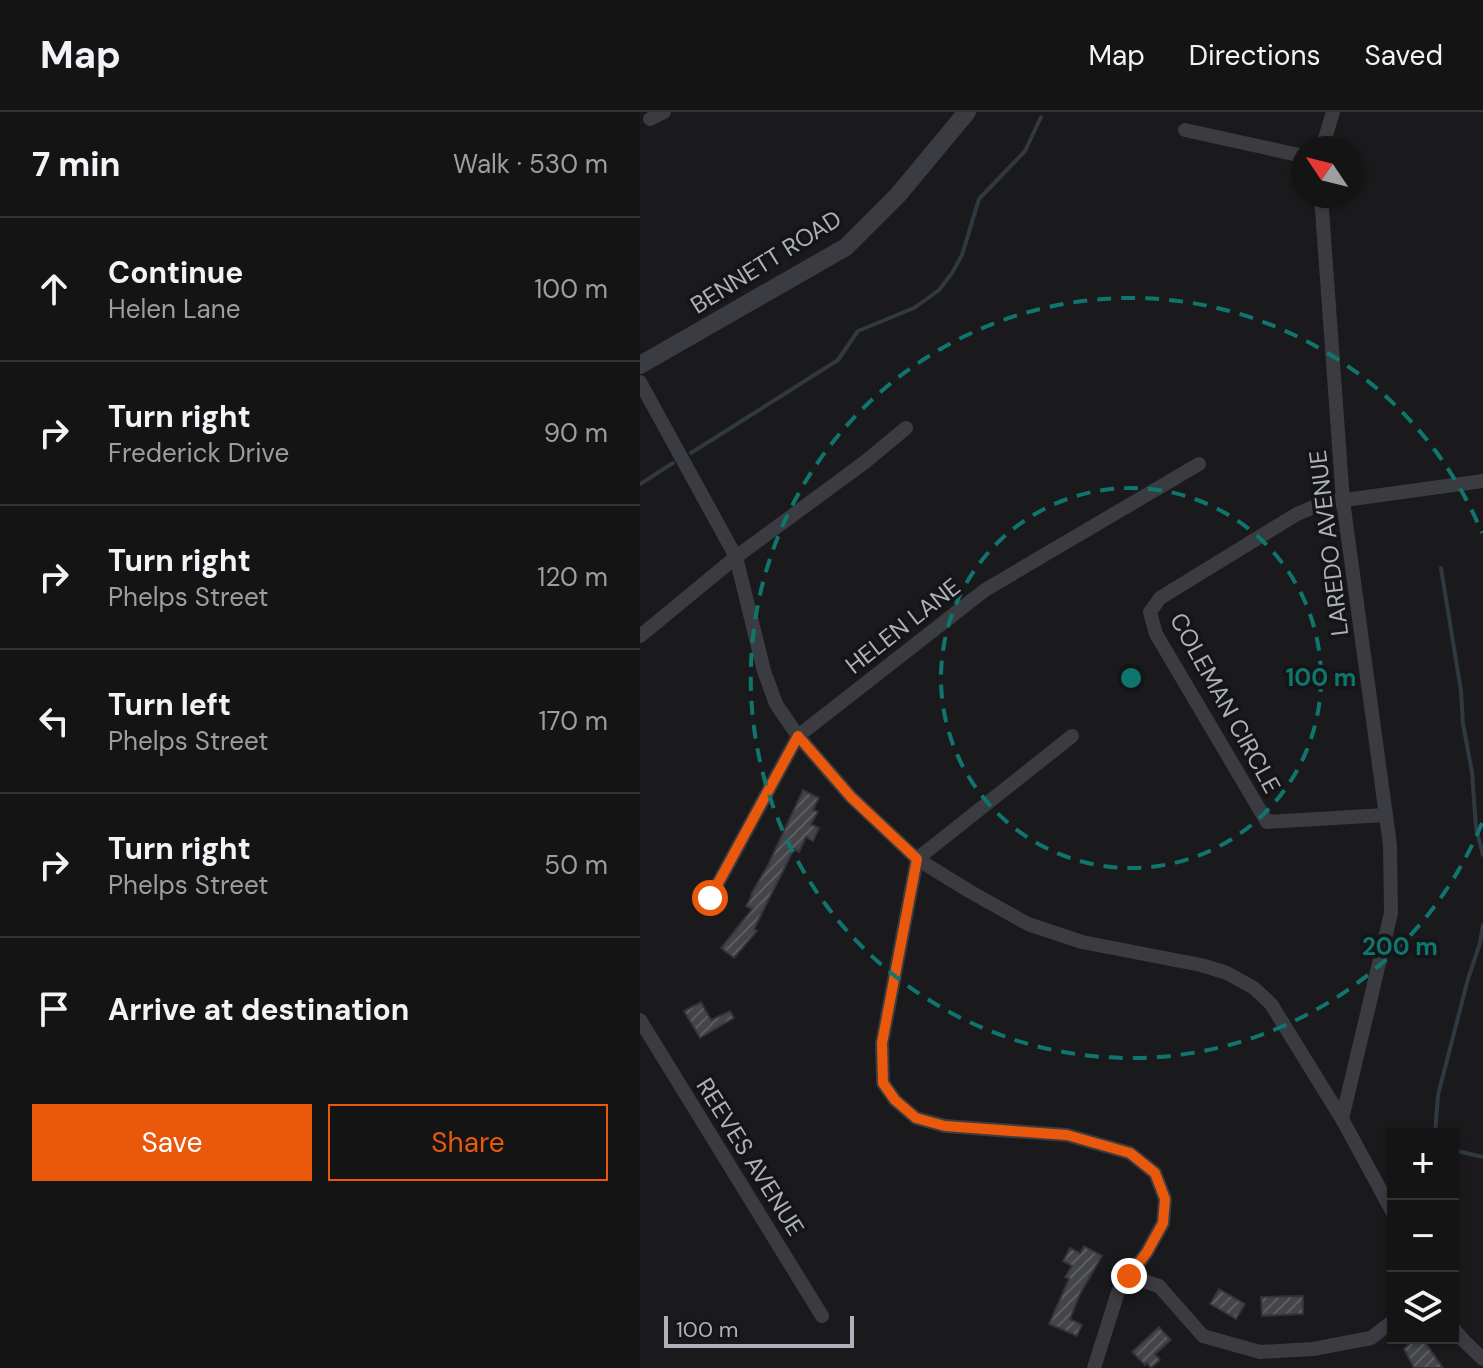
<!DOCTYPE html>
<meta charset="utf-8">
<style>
:root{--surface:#141415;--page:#212122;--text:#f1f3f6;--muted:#9d9ea0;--line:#333334;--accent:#ea580c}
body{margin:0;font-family:"DM Sans",sans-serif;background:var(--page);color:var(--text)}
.controls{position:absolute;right:24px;bottom:24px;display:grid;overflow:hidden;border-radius:0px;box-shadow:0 2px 6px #0004}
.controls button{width:72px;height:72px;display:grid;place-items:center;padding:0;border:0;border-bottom:2px solid var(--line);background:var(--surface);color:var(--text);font:40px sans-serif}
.compass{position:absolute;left:651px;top:24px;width:72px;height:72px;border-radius:50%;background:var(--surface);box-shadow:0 2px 6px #0004;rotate:305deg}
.scale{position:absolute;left:24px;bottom:20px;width:190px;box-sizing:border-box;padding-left:8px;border:4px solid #adb1bb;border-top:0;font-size:22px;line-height:28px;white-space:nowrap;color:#adb1bb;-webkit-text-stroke:6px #151517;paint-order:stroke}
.stop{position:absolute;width:24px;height:24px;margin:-18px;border:6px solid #ea580c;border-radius:50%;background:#fff}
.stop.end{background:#ea580c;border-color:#fff;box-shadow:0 2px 8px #0008}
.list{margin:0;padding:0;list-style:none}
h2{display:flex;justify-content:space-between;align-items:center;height:104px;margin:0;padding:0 32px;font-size:34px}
h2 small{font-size:26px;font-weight:400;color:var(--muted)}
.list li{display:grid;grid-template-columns:52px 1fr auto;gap:24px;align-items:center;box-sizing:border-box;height:144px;padding:0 32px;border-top:2px solid var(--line)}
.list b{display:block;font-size:30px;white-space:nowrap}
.list p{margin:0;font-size:26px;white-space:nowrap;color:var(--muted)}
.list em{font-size:26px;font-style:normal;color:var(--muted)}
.actions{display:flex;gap:16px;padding:24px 32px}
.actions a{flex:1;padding:18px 0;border:2px solid var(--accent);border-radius:0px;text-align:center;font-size:28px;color:var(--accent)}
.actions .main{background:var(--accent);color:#fff}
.icon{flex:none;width:44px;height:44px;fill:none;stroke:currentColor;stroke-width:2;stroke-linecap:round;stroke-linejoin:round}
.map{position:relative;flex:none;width:843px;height:1256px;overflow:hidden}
header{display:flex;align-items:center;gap:48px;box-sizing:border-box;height:112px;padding:0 40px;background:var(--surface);border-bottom:2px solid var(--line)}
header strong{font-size:38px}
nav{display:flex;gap:44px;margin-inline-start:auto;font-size:28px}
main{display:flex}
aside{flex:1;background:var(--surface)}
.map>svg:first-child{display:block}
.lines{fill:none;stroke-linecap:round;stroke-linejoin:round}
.stream{stroke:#303940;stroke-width:4}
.building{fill:url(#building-hatch);stroke:#343438;stroke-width:2}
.minor{stroke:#3b3c41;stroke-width:14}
.tertiary{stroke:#3b3c41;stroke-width:18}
.route{stroke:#ea580c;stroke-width:10}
.ring{fill:none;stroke:#0f766e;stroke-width:4;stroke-dasharray:14 10}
.labels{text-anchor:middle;stroke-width:7;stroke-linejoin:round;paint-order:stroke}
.street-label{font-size:24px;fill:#adb1bb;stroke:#151517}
.centre{fill:#0f766e;stroke:#151517;stroke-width:4}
.ring-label{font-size:24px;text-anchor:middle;font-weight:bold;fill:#0f766e;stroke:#151517;stroke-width:7;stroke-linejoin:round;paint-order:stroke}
</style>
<header>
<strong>Map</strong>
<nav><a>Map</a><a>Directions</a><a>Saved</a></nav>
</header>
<main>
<aside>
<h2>7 min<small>Walk · 530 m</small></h2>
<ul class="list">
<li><svg class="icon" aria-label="ahead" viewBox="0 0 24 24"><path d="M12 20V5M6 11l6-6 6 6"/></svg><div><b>Continue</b><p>Helen Lane</p></div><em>100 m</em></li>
<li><svg class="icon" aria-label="right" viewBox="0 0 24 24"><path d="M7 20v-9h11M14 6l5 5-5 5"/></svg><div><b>Turn right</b><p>Frederick Drive</p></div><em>90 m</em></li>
<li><svg class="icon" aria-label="right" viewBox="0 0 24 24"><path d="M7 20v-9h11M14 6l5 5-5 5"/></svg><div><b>Turn right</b><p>Phelps Street</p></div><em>120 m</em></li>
<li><svg class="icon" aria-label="left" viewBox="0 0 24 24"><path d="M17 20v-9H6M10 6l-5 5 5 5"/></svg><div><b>Turn left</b><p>Phelps Street</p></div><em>170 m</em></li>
<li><svg class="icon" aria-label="right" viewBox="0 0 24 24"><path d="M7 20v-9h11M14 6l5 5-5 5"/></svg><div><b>Turn right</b><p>Phelps Street</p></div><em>50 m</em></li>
<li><svg class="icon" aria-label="arrive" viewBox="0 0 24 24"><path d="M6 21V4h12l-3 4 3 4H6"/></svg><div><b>Arrive at destination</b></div></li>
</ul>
<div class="actions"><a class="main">Save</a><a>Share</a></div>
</aside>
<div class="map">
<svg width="843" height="1256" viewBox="0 0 843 1256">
<defs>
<pattern id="building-hatch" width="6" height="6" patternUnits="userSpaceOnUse" patternTransform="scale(2)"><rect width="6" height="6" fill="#444549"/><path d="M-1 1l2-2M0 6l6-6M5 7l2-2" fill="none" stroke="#5c5d61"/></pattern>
</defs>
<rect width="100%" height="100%" fill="#1a1a1c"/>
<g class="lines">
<!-- stream -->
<path class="stream" d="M51,341L198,248L218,219L274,196L299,178L312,161L322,143L339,87L385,39L401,5
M0,372L33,351
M801,456L821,579L823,612L832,660L836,716L843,743
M795,1022L798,983L828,867L840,831L843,813
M813,1038L843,1045"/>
</g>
<!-- building -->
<path class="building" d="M163,678L179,686L173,698L178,700L171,712L179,716L173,729L166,725L159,740L154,737L114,817L117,819L94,846L81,836L112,797L106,794L112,783L111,782L128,753Z
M61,890L71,908L90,899L94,906L60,926L44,899Z
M444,1134L462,1144L440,1182L430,1207L442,1213L437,1224L409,1212L429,1167L425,1165L432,1154L423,1149L430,1136L440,1141Z
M579,1177L605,1192L596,1207L570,1192Z
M663,1184V1202L622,1204L621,1185Z
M519,1215L531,1228L515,1242L520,1248L511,1256L507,1251L505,1253L492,1240Z
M774,1226L785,1230L803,1256H774L764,1237Z"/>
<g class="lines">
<!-- minor -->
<path class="minor" d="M10,7L24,0
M545,18L663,44
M682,36L693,0
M681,84L703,389L750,733L751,801L702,1007
M0,270L96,445L124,559L136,592L158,624L211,685L277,747L329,779L388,812L442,830L561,853L587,861L614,876L631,892L702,1007L753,1101
M0,524L96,445L225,350L266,316
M432,624L277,747L242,931L243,971L255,988L276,1006L305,1014L427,1023L490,1041L515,1061L525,1087L523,1111L507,1140L478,1180L454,1256
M746,703L627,710L516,522L510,500L520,486L657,402L683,391L843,369
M70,786L158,624L345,478L559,352
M0,908L182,1204
M489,1164L519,1174L563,1224L620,1240L673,1237L731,1226L753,1209
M813,1216L824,1229L843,1247"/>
<!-- tertiary -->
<path class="tertiary" d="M0,253L206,135L258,83L327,0"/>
</g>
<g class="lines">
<!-- route -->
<path class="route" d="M70,786L158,624L211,685L277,747L242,931L243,971L255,988L276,1006L305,1014L427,1023L490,1041L515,1061L525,1087L523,1111L507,1140L489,1164"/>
</g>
<!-- distance rings -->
<g class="ring">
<circle cx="491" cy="566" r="190"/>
<path d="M842 711A380 380 0 1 1 842 421"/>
</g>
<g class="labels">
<!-- street labels -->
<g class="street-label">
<text transform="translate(126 150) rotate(-32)" y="8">BENNETT ROAD</text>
<text transform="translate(689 431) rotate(-97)" y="8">LAREDO AVENUE</text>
<text transform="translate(263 514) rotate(-38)" y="8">HELEN LANE</text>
<text transform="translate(585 591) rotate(61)" y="8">COLEMAN CIRCLE</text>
<text transform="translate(110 1045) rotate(58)" y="8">REEVES AVENUE</text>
</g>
</g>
<circle cx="491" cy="566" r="12" class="centre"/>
<g class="ring-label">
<text x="681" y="574">100 m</text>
<text x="760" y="843">200 m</text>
</g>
</svg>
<div class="controls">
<button>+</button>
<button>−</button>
<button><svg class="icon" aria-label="layers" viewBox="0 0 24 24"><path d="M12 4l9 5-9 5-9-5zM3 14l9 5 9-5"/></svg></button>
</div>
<svg class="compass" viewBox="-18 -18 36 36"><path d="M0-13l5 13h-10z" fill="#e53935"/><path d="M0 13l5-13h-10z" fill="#9d9ea0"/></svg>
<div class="scale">100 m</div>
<div class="stop" style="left:70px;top:786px"></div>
<div class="stop end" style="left:489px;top:1164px"></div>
</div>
</main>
